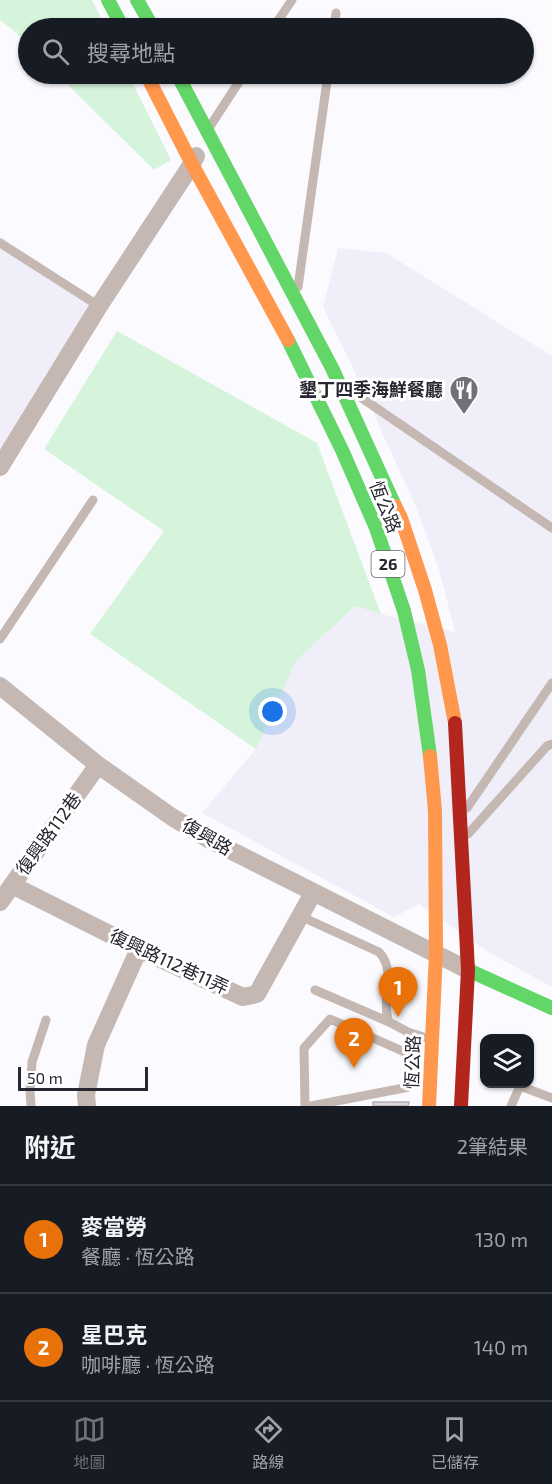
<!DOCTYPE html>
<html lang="zh-TW">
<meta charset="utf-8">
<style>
:root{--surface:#171b24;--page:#20242c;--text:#f1f3f6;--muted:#9ea1a6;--line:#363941;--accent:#717077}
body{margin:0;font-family:"Exo 2","Noto Sans TC",sans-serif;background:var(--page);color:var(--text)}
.controls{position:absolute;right:18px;bottom:18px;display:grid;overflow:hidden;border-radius:12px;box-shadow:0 2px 4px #0004}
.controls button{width:54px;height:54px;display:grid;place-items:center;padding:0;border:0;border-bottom:2px solid var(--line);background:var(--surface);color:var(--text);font:30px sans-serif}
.scale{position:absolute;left:18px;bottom:15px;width:130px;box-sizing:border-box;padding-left:6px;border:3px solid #27252f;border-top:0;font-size:16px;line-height:21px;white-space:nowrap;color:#27252f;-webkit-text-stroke:4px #fff;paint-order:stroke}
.you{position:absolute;left:273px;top:712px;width:21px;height:21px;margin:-15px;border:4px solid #fff;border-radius:50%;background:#1a73e8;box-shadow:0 0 0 9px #1a73e833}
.badge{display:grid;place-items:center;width:39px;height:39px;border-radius:50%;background:var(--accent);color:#fff;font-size:20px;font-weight:700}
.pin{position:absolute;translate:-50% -50px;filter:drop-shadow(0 2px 3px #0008)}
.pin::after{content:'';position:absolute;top:32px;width:21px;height:18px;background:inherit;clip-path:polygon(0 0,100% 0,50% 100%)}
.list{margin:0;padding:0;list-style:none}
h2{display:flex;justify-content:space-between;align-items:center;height:78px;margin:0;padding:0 24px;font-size:26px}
h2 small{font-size:20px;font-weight:400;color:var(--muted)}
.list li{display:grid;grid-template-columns:39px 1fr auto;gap:18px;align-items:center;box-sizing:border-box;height:108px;padding:0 24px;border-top:2px solid var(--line)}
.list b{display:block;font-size:22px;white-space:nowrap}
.list p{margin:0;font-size:20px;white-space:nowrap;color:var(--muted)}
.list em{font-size:20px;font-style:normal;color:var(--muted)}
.icon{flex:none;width:33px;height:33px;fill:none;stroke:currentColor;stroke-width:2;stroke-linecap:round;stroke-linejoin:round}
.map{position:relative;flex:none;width:552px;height:1106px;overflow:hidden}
.search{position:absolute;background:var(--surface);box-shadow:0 2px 4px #0004;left:18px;right:18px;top:18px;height:66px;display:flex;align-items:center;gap:15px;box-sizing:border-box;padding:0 21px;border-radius:33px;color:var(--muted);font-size:22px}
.sheet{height:294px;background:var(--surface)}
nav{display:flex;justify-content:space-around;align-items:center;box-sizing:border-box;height:84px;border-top:2px solid var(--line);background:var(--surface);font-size:16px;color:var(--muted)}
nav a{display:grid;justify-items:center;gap:3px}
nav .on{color:var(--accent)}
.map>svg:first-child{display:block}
.built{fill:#f0eef8}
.green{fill:#d6f4dc}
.building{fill:#dcd6db;stroke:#b7b1b6;stroke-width:1.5}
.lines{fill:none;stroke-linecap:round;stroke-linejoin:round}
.lane{stroke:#c5b8b2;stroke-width:9}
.street{stroke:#c5b8b2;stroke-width:18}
.fast{stroke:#63d668;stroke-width:14}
.slow{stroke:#ff974d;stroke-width:14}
.jam{stroke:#b3261e;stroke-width:14}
.labels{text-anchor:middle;stroke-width:6;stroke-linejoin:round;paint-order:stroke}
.shield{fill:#fff;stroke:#68666d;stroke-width:1.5}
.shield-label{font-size:16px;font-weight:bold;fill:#27252f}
.poi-label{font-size:18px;font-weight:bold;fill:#27252f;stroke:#fff;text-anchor:end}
.street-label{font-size:18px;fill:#27252f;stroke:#fff}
</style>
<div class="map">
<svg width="552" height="1106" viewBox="0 0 552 1106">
<rect width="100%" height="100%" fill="#fbfafe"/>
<!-- built -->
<path class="built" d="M0,236L96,300L0,453Z
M338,248L386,253L552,356V987L490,953L419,904L394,917L202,813L256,749L296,661L355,606L381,614L455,632L439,569L416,507L345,351L323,307Z"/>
<!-- green -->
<path class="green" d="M0,0H92L106,28H28V45L13,30L0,20Z
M57,74H128L171,160L154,170Z
M117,331L317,443L381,614L355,606L296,661L256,749L90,634L164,531L44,449Z"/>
<!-- building -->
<path class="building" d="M373,1102H409L408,1106H373Z"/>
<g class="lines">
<!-- lane -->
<path class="lane" d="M273,28L292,0
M334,28L336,13
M209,128L244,74
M0,243L99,306
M298,287L328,74
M350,390L552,528
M0,639L93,500
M467,808L552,683
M468,834L547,746L552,744
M300,916L379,952C398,973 380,998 389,1022L408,1032L430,1039
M315,990L389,1022
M31,1106L30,1091L32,1062L46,1020
M305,1106L304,1048L330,1019L409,1054
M311,1106L409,1087L408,1032
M511,1106L520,1086L552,1098"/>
<!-- street -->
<path class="street" d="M0,467L99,306L192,164L196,156
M0,686L98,765L172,817L210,840L468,970
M12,885L139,949L243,997L257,994L313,893
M0,902L98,765
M87,1106L86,1095L96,1045L139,949"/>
<!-- fast -->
<path class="fast" d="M108,0L123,28
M137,0L153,28
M177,74L332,368L395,506
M288,340L342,450L376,528L404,611L418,670L430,756
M468,970L552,1008"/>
<!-- slow -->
<path class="slow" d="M146,74L192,164L288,340
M395,506L401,518L425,590L440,645L455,723
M429,1106L436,953L435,811L430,756"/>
<!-- jam -->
<path class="jam" d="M455,723L468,970L461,1106"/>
</g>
<!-- icons -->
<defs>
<g id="restaurant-pin" transform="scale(1.5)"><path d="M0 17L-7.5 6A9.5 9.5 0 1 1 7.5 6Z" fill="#717077" stroke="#fff"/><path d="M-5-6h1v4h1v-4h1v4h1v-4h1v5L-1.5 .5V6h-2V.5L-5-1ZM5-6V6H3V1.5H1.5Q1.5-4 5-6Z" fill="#fff"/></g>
</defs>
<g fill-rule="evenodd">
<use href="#restaurant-pin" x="464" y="390"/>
</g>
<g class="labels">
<!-- shield labels -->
<rect class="shield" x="371.5" y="551" width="33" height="26" rx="4.5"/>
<g class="shield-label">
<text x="388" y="570">26</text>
</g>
<!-- poi labels -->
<g class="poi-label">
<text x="443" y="396">墾丁四季海鮮餐廳</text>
</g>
<!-- street labels -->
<g class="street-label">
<text transform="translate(385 507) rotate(68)" y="6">恆公路</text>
<text transform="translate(49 834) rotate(-54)" y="6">復興路112巷</text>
<text transform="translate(207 837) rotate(30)" y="6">復興路</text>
<text transform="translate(169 962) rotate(25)" y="6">復興路112巷11弄</text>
<text transform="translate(413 1062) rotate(-88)" y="6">恆公路</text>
</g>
</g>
</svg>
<div class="controls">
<button><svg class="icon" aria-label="layers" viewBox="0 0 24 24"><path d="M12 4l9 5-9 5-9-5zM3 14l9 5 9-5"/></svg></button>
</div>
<div class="scale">50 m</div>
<div class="you"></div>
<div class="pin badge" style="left:398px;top:1017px;background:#e8710a">1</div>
<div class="pin badge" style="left:354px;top:1068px;background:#e8710a">2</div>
<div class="search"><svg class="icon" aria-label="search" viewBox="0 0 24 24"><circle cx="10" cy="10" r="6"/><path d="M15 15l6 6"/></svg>搜尋地點</div>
</div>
<section class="sheet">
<h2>附近<small>2筆結果</small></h2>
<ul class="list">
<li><span class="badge" style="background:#e8710a">1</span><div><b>麥當勞</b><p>餐廳 · 恆公路</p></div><em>130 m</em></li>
<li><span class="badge" style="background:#e8710a">2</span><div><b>星巴克</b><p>咖啡廳 · 恆公路</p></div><em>140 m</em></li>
</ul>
</section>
<nav>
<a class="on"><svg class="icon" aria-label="map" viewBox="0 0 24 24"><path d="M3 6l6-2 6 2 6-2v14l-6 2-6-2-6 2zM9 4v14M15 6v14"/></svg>地圖</a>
<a><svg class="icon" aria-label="directions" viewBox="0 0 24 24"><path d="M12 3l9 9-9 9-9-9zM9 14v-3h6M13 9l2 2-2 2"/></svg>路線</a>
<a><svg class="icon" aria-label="saved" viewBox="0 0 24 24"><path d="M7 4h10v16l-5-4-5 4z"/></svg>已儲存</a>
</nav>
